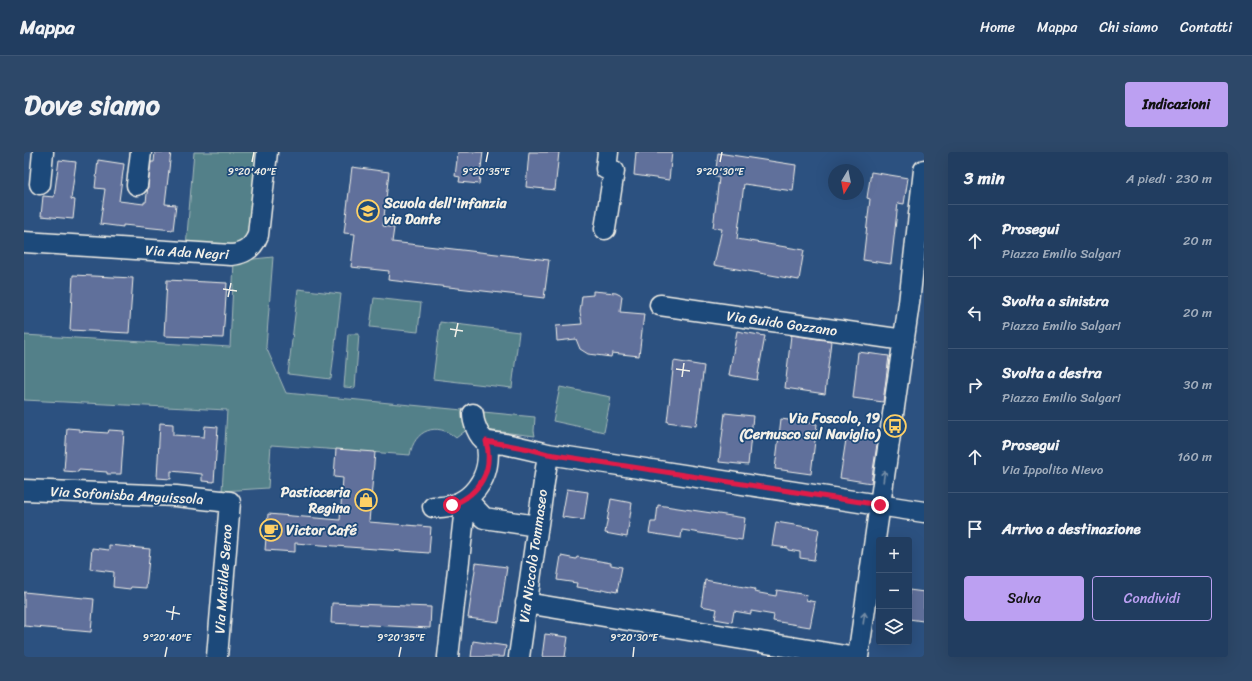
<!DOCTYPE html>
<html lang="it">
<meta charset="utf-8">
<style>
:root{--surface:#213d60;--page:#2d4869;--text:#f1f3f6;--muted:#a2aebd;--line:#3e5675;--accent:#bca0f2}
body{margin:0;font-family:Sriracha,sans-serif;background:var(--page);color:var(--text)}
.controls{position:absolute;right:12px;bottom:12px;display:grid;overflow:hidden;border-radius:4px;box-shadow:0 4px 16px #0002}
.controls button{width:36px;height:36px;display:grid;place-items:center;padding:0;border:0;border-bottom:1px solid var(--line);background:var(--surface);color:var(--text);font:20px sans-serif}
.compass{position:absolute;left:804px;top:12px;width:36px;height:36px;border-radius:50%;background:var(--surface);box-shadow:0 4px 16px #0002;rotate:190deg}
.stop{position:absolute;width:12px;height:12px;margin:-9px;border:3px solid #e11d48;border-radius:50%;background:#fff}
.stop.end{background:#e11d48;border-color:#fff;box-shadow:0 1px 4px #0008}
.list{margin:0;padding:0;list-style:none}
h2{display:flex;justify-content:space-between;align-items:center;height:52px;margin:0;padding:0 16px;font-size:17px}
h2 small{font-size:13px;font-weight:400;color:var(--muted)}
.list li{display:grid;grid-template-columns:26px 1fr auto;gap:12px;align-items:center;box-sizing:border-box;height:72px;padding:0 16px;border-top:1px solid var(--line)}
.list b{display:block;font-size:15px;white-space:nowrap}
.list p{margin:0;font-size:13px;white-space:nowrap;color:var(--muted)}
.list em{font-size:13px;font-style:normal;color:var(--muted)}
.actions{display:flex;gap:8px;padding:12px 16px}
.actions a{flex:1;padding:9px 0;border:1px solid var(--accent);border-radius:4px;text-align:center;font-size:14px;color:var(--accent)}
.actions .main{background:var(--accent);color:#111}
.icon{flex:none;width:22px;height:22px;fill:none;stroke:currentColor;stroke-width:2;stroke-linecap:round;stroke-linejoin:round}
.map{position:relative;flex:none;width:900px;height:505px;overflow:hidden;border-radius:4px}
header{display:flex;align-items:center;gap:24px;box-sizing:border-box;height:56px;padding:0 20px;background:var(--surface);border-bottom:1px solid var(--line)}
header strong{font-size:19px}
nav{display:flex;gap:22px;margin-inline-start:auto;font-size:14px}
.intro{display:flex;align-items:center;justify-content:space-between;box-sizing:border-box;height:96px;padding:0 24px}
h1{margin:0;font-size:28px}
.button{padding:10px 18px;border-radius:4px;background:var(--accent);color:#111;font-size:14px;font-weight:700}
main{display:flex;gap:24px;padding:0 24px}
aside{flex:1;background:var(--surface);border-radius:4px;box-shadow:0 4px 16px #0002}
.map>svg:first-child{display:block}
.green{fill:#538089;stroke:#a4b8b8}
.building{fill:#616f9b;stroke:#f4f1e8}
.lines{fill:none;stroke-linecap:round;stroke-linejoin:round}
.minor-casing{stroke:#f4f1e8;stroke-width:23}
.minor{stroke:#1f4a7a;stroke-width:20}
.oneway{stroke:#748da6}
.route{stroke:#e11d48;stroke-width:5}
.ticks{fill:none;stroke:#f4f1e8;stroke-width:1.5}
.labels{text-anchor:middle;stroke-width:3.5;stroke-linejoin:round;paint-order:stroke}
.poi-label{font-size:14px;font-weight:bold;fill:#f4f1e8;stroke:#1f4a7a;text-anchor:start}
.street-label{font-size:14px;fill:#f4f1e8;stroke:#1f4a7a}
.ticks-label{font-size:10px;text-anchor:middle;fill:#f4f1e8;stroke:#1f4a7a;stroke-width:3.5;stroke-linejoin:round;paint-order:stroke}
</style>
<header>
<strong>Mappa</strong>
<nav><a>Home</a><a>Mappa</a><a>Chi siamo</a><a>Contatti</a></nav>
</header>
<div class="intro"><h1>Dove siamo</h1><a class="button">Indicazioni</a></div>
<main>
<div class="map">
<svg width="900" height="505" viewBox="0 0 900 505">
<rect width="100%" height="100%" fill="#2c5180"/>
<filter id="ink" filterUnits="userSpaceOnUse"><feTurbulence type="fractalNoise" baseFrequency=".025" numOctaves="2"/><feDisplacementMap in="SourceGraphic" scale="8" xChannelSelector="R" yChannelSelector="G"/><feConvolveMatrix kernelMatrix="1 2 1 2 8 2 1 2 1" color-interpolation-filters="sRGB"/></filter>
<g filter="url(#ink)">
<!-- green -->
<path class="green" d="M170,0H238L230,74L221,93L162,95Z
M249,105L242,195L262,241L511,265L510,279L511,284L445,276L432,286C413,269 390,278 386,303L247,293L244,336L198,339L203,258L0,248V183L206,195L210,109Z
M274,137L317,142L307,227L264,222Z
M350,146L397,151L394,180L346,175Z
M416,170L495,180L488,236L409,227Z
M324,182H335L331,236L320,235Z
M536,235L587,245L580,280L529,269Z"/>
<!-- building -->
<path class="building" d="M131,0H147L141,52L152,53L149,78L99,73V75L76,72L81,37L71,36L74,8L100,12L95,49L120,52V50H122L127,10H130Z
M434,0H459L455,32L435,30L436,25L431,24Z
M505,0H535L531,38L502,35Z
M612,0H648L645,28L610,23Z
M694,1L772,13L769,39L720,32L713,87L780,98L775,128L690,113L698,77L689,76L695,26L691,25Z
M35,8L52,10L47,47L51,48L49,67L17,64L19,44L30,45Z
M328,15L365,20L359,74L370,76L368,90L525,108L520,146L364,128L365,119L327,115L331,82L320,81Z
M847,20L884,26L880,52L874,51L867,112L839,108L846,47L843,46Z
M49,123L109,126L105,181L46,178Z
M143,128L203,131L199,186L140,184Z
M569,139L592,141L598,144L596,160L620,162L615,204L588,201L587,205L564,202L556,197L552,187L533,189L532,174L558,172L556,160L558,144L569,143Z
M713,179L741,184L733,228L705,223Z
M767,183L807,189L801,242L761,236Z
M834,200L865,204L859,250L829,246Z
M650,209L680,214L672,274L643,270Z
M701,261L729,264L724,313L695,310Z
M757,267L793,272L787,322L751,317Z
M136,271L149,272V283L180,285L181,274L194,275L190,330L178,329V322L147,319V327L133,326Z
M43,276L55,277V279L84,281L85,278L100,279L97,322H83V320L55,318L54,320L40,319Z
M823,281L854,286L847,331L816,326Z
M312,297L351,300L345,370L407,375L405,401L271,391V400L241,398L244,362L316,368L319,326L310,325Z
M543,337L564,340L560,368L538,365Z
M587,347L608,351L603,385L581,381Z
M634,353L721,366L718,388L658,378L657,386L625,381L627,370H632Z
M752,370L795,377L790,408L776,406V400L764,398V396L748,394Z
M85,393L126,397L122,436L107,435L106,437L89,435L90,420L66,417L68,396L85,398Z
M537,404L552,407L553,405L587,411V413L598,415L593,440L578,437V439L552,435L553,431L533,428Z
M452,411L483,415L475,470L444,466Z
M681,428L731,437L730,440L752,444L753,438L783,443L782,448L791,450L786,475L749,469L750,463L727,459V462L710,459L708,470L691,467L693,457L677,454Z
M885,438L900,440V460L899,469L885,467Z
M0,440L70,447L67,480L0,474Z
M308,451L407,455L406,476L307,471Z
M521,482L544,485L541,505H518Z
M449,489L482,494L480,505H447Z"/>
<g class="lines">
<!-- minor casing -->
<g class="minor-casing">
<path id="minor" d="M16,32L19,0
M113,33L117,0
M581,77L590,19L582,17L584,0
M0,90L207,103C220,102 229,96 234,83L243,0
M636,153L880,188
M449,262C449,269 454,285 462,289C467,291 475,291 481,292C495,295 509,298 524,302L900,360
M0,338L152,344L206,350L193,505
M442,347L460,366L513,374
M409,355C446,358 471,324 462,289
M502,451L827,505
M424,505L442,347
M495,505L524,302
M834,505L885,151L900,18"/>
</g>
<!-- minor -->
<use href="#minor" class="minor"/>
</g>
<!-- one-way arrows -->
<defs><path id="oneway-shaft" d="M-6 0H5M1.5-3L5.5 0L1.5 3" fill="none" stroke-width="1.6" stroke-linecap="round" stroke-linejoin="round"/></defs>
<g class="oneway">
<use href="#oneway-shaft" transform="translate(860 324) rotate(-82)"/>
<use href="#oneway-shaft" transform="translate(840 466) rotate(-82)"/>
</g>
</g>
<g class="lines" filter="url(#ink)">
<!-- route -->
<path class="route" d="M428,353C456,342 470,318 462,289L505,297L524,302L856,353"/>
</g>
<!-- ticks -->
<path class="ticks" d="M228,10L230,0M462,10L464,0M696,10L698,0M199,137L213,139M204,145L207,131M426,177L439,179M431,185L434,171M652,217L666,219M658,225L660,211M142,459L156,462M148,468L150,454M141,505L143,495M375,505L377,495M609,505L610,495"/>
<!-- icons -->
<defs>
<g id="school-ring" transform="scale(1.15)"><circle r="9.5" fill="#1f4a7a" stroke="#ffd166" stroke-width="1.5"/><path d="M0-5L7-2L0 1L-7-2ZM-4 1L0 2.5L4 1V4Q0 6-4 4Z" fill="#ffd166"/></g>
<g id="bus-ring" transform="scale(1.15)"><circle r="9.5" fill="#1f4a7a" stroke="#ffd166" stroke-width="1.5"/><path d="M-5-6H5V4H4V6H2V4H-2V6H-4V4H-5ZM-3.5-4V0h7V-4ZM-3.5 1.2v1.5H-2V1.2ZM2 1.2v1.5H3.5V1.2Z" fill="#ffd166"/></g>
<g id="shop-ring" transform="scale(1.15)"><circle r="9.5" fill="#1f4a7a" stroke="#ffd166" stroke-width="1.5"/><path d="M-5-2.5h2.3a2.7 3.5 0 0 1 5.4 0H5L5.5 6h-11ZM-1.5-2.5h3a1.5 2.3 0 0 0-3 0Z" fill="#ffd166"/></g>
<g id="cafe-ring" transform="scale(1.15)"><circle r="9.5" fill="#1f4a7a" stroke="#ffd166" stroke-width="1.5"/><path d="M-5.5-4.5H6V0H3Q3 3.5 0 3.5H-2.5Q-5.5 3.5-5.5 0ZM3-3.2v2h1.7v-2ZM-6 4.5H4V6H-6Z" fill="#ffd166"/></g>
</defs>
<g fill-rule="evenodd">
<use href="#school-ring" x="344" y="59"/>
<use href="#bus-ring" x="871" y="274"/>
<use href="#shop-ring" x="342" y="348"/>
<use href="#cafe-ring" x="247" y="378"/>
</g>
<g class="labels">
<!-- poi labels -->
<g class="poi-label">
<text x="360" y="56">Scuola dell'infanzia<tspan x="360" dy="16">via Dante</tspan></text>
<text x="856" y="271" text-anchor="end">Via Foscolo, 19<tspan x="856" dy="16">(Cernusco sul Naviglio)</tspan></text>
<text x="326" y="345" text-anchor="end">Pasticceria<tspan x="326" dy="16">Regina</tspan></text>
<text x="262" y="383">Victor Café</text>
</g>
<!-- street labels -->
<g class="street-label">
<text transform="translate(163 100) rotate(3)" y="5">Via Ada Negri</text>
<text transform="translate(758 171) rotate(8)" y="5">Via Guido Gozzano</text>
<text transform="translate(103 343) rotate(3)" y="5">Via Sofonisba Anguissola</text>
<text transform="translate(509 404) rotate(-82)" y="5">Via Niccolò Tommaseo</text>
<text transform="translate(199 427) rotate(-86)" y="5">Via Matilde Serao</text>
</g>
</g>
<g class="ticks-label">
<text x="228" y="23">9°20'40"E</text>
<text x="462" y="23">9°20'35"E</text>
<text x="696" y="23">9°20'30"E</text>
<text x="143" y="489">9°20'40"E</text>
<text x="377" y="489">9°20'35"E</text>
<text x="610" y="489">9°20'30"E</text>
</g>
</svg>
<div class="controls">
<button>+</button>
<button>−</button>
<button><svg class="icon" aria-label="layers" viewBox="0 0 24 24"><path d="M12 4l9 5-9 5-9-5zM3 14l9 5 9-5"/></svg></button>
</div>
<svg class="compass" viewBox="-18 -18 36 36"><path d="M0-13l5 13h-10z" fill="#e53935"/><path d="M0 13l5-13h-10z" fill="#a2aebd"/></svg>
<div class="stop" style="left:428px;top:353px"></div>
<div class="stop end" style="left:856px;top:353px"></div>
</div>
<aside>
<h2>3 min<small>A piedi · 230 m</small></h2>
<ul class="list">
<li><svg class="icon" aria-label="ahead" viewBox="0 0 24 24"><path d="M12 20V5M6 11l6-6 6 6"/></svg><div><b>Prosegui</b><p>Piazza Emilio Salgari</p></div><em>20 m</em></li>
<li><svg class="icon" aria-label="left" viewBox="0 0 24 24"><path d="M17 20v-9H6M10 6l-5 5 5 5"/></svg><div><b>Svolta a sinistra</b><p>Piazza Emilio Salgari</p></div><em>20 m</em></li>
<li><svg class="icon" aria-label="right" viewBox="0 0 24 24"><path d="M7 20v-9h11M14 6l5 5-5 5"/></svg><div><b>Svolta a destra</b><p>Piazza Emilio Salgari</p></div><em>30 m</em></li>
<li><svg class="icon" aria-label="ahead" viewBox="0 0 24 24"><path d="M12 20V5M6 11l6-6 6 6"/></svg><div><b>Prosegui</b><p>Via Ippolito Nievo</p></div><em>160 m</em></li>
<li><svg class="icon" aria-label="arrive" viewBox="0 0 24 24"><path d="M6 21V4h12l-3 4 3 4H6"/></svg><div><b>Arrivo a destinazione</b></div></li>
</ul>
<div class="actions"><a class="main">Salva</a><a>Condividi</a></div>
</aside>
</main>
